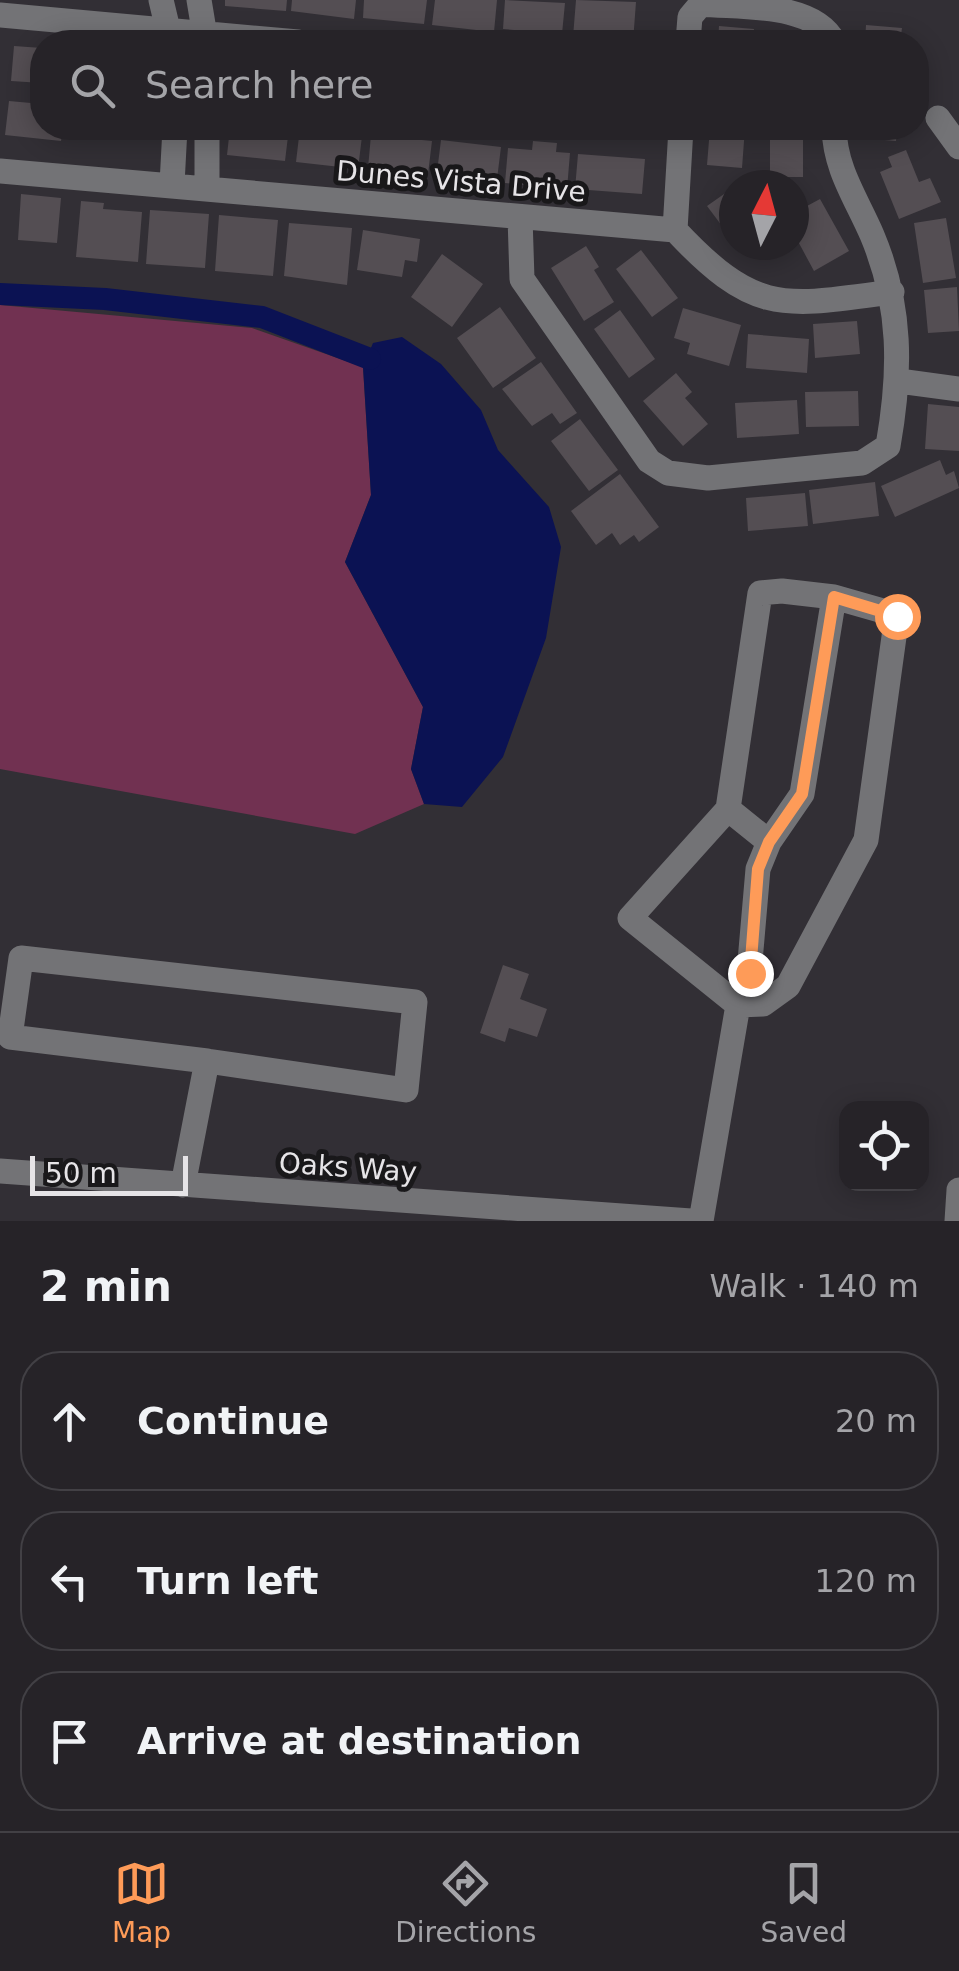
<!DOCTYPE html>
<meta charset="utf-8">
<style>
:root{--surface:#262328;--page:#322f34;--text:#f1f3f6;--muted:#a4a4a8;--line:#424045;--accent:#fe9b58}
body{margin:0;font-family:"DejaVu Sans",sans-serif;background:var(--page);color:var(--text)}
.controls{position:absolute;right:30px;bottom:30px;display:grid;overflow:hidden;border-radius:20px;box-shadow:0 5px 25px #0003}
.controls button{width:90px;height:90px;display:grid;place-items:center;padding:0;border:0;border-bottom:2px solid var(--line);background:var(--surface);color:var(--text);font:50px sans-serif}
.compass{position:absolute;left:719px;top:170px;width:90px;height:90px;border-radius:50%;background:var(--surface);box-shadow:0 5px 25px #0003;rotate:6deg}
.scale{position:absolute;left:30px;bottom:25px;width:158px;box-sizing:border-box;padding-left:10px;border:5px solid #e6e4e7;border-top:0;font-size:28px;line-height:35px;white-space:nowrap;color:#e6e4e7;-webkit-text-stroke:8px #19181a;paint-order:stroke}
.stop{position:absolute;width:30px;height:30px;margin:-22px;border:8px solid #fe9b58;border-radius:50%;background:#fff}
.stop.end{background:#fe9b58;border-color:#fff;box-shadow:0 2px 10px #0008}
.list{margin:0;padding:0;list-style:none}
h2{display:flex;justify-content:space-between;align-items:center;height:130px;margin:0;padding:0 40px;font-size:42px}
h2 small{font-size:32px;font-weight:400;color:var(--muted)}
.list li{display:grid;grid-template-columns:65px 1fr auto;gap:30px;align-items:center;box-sizing:border-box;height:140px;margin:0 20px 20px;padding:0 20px;border:2px solid var(--line);border-radius:40px}
.list b{display:block;font-size:38px;white-space:nowrap}
.list em{font-size:32px;font-style:normal;color:var(--muted)}
.icon{flex:none;width:55px;height:55px;fill:none;stroke:currentColor;stroke-width:2;stroke-linecap:round;stroke-linejoin:round}
.map{position:relative;flex:none;width:959px;height:1221px;overflow:hidden}
.search{position:absolute;background:var(--surface);box-shadow:0 5px 25px #0003;left:30px;right:30px;top:30px;height:110px;display:flex;align-items:center;gap:25px;box-sizing:border-box;padding:0 35px;border-radius:40px;color:var(--muted);font-size:38px}
.sheet{height:610px;background:var(--surface)}
nav{display:flex;justify-content:space-around;align-items:center;box-sizing:border-box;height:140px;border-top:2px solid var(--line);background:var(--surface);font-size:28px;color:var(--muted)}
nav a{display:grid;justify-items:center;gap:5px}
nav .on{color:var(--accent)}
.map>svg:first-child{display:block}
.green{fill:#713151}
.water{fill:#0b1253}
.lines{fill:none;stroke-linecap:round;stroke-linejoin:round}
.canal{stroke:#0b1253;stroke-width:22}
.building{fill:#544e53}
.minor{stroke:#737376;stroke-width:25}
.route{stroke:#fe9b58;stroke-width:12}
.labels{text-anchor:middle;stroke-width:10;stroke-linejoin:round;paint-order:stroke}
.street-label{font-size:28px;fill:#e6e4e7;stroke:#19181a}
</style>
<div class="map">
<svg width="959" height="1221" viewBox="0 0 959 1221">
<rect width="100%" height="100%" fill="#322f35"/>
<!-- green -->
<path class="green" d="M0,305L252,328L363,367L371,495L345,562L423,707L411,769L424,804L355,834L0,769Z"/>
<!-- water -->
<path class="water" d="M402,337L441,364L481,410L498,450L549,507L561,547L546,638L503,757L462,807L424,804L411,769L423,707L345,562L371,495L363,367L373,343Z"/>
<g class="lines">
<!-- canal -->
<path class="canal" d="M0,294L105,299L262,317L370,359"/>
</g>
<!-- building -->
<path class="building" d="M225,0H287L286,11L225,6Z
M292,0H356L354,19L291,11Z
M364,0H427L424,24L363,18Z
M435,0H497L494,32L432,25Z
M505,0L565,3L562,34L503,29Z
M576,0L636,2L633,42L573,37Z
M866,25L902,28L900,42H865Z
M719,26L754,29L753,42H718Z
M14,46L42,48V83L11,81Z
M9,101L42,104V128H63L61,141L5,135Z
M230,128H289L285,161L227,155Z
M300,128L334,132L335,128H363L358,169L296,162Z
M586,128H648L647,138L586,133Z
M710,128H745L742,168L707,165Z
M770,128H803V177H770Z
M862,128H897L896,141L861,138Z
M371,135L432,141L428,174L368,168Z
M441,140L501,147L497,179L437,172Z
M533,141L557,143L556,152L570,153L567,189L505,183L508,148L532,150Z
M906,150L919,182L930,178L941,202L899,219L880,172L892,167L888,157Z
M578,154L645,159L642,194L575,189Z
M734,187V242L707,206Z
M21,194L61,198L57,243L18,240Z
M820,199L849,251L814,271L794,234V213Z
M81,201L104,203L103,209L142,212L138,262L76,257Z
M150,210L209,214L205,268L146,264Z
M219,215L278,220L273,276L215,271Z
M946,218L956,278L923,283L914,223Z
M289,223L352,228L347,285L284,276Z
M363,230L420,239L417,262L405,260L402,277L357,270Z
M586,246L599,267L594,270L614,302L584,321L551,268Z
M641,250L678,298L652,317L616,269Z
M442,254L483,284L452,327L411,297Z
M957,287L959,331L928,333L924,290Z
M500,307L536,358L493,388L457,338Z
M683,308L741,325L729,366L687,354L690,343L674,338Z
M620,310L655,359L629,378L594,329Z
M857,321L860,354L815,358L813,324Z
M748,334L809,339L807,373L746,368Z
M541,362L577,413L560,424L552,413L532,426L502,389Z
M676,373L692,392L685,398L708,424L683,446L643,401Z
M858,391L859,426L806,427L805,392Z
M797,400L799,434L737,438L735,403Z
M928,404L959,407V451L925,449Z
M580,419L618,470L589,491L551,441Z
M940,460L946,475L954,471L959,488L895,517L881,486Z
M620,474L659,527L639,542L634,535L620,545L612,533L596,545L571,511Z
M875,482L879,516L813,524L809,490Z
M805,493L808,526L748,531L746,498Z
M503,965L529,974L520,999L547,1009L537,1037L509,1028L505,1042L480,1033Z"/>
<g class="lines">
<!-- minor -->
<path class="minor" d="M161,0L171,42
M199,0L206,42
M0,15L298,42
M688,42L690,17L701,4C742,8 813,2 834,42
M938,118L959,147
M0,171L675,230C755,315 781,307 892,292
M172,184L175,128
M207,186V128
M520,217L522,279L649,461L668,473L708,478L862,463L888,446C901,372 902,306 872,235C856,198 835,169 834,128
M675,230L681,128
M899,381L959,389
M782,591L834,597L897,615L866,840L788,986L763,1004L738,1005L630,918L728,809L760,593Z
M728,809L769,842
M0,1171L691,1221
M183,1185L207,1061L406,1090L415,1002L21,958L10,1037L207,1061
M701,1221L738,1005L749,973L758,869L769,842L802,794L834,597
M957,1221L959,1190"/>
</g>
<g class="lines">
<!-- route -->
<path class="route" d="M750,973L758,869L769,842L802,794L834,597L897,616"/>
</g>
<g class="labels">
<!-- street labels -->
<g class="street-label">
<text transform="translate(461 181) rotate(5)" y="10">Dunes Vista Drive</text>
<text transform="translate(348 1167) rotate(4)" y="10">Oaks Way</text>
</g>
</g>
</svg>
<div class="controls">
<button><svg class="icon" aria-label="locate" viewBox="0 0 24 24"><circle cx="12" cy="12" r="6"/><path d="M12 2v4M12 18v4M2 12h4M18 12h4"/></svg></button>
</div>
<svg class="compass" viewBox="-18 -18 36 36"><path d="M0-13l5 13h-10z" fill="#e53935"/><path d="M0 13l5-13h-10z" fill="#a4a4a8"/></svg>
<div class="scale">50 m</div>
<div class="stop" style="left:897px;top:616px"></div>
<div class="stop end" style="left:750px;top:973px"></div>
<div class="search"><svg class="icon" aria-label="search" viewBox="0 0 24 24"><circle cx="10" cy="10" r="6"/><path d="M15 15l6 6"/></svg>Search here</div>
</div>
<section class="sheet">
<h2>2 min<small>Walk · 140 m</small></h2>
<ul class="list">
<li><svg class="icon" aria-label="ahead" viewBox="0 0 24 24"><path d="M12 20V5M6 11l6-6 6 6"/></svg><div><b>Continue</b></div><em>20 m</em></li>
<li><svg class="icon" aria-label="left" viewBox="0 0 24 24"><path d="M17 20v-9H6M10 6l-5 5 5 5"/></svg><div><b>Turn left</b></div><em>120 m</em></li>
<li><svg class="icon" aria-label="arrive" viewBox="0 0 24 24"><path d="M6 21V4h12l-3 4 3 4H6"/></svg><div><b>Arrive at destination</b></div></li>
</ul>
</section>
<nav>
<a class="on"><svg class="icon" aria-label="map" viewBox="0 0 24 24"><path d="M3 6l6-2 6 2 6-2v14l-6 2-6-2-6 2zM9 4v14M15 6v14"/></svg>Map</a>
<a><svg class="icon" aria-label="directions" viewBox="0 0 24 24"><path d="M12 3l9 9-9 9-9-9zM9 14v-3h6M13 9l2 2-2 2"/></svg>Directions</a>
<a><svg class="icon" aria-label="saved" viewBox="0 0 24 24"><path d="M7 4h10v16l-5-4-5 4z"/></svg>Saved</a>
</nav>
